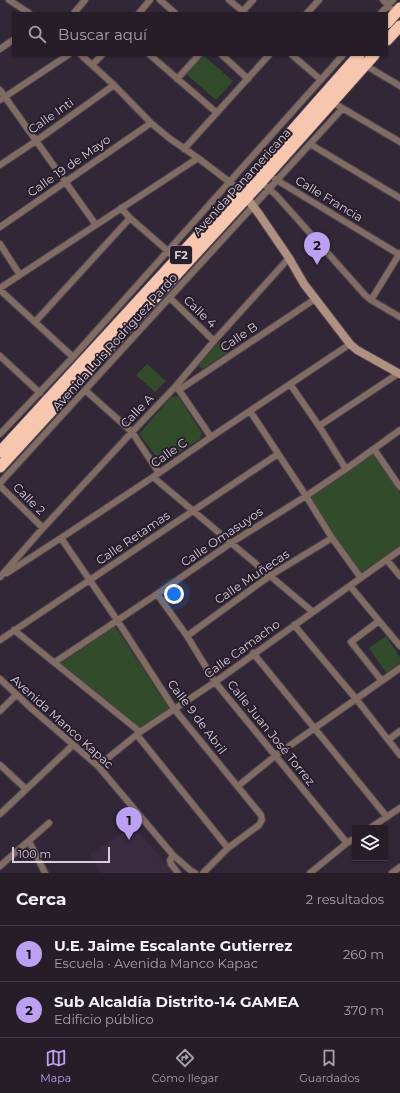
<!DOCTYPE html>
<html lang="es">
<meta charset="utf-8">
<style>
:root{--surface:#261d28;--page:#2e2630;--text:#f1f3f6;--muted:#a4a2a8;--line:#423b45;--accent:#bca0f2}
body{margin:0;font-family:Montserrat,sans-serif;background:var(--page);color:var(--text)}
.controls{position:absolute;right:12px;bottom:12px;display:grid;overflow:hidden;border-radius:0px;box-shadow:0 1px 3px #0004}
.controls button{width:36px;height:36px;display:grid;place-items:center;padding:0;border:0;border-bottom:1px solid var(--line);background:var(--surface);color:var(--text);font:20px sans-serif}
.scale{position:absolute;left:12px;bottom:10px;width:98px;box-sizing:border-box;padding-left:4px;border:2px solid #d6cfd9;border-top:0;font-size:11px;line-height:14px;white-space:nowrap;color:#d6cfd9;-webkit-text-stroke:3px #281d2c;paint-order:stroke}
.you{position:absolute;left:174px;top:594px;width:14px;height:14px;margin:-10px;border:3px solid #fff;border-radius:50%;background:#1a73e8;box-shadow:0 0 0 6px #1a73e833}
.badge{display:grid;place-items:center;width:26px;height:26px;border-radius:50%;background:var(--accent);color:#111;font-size:13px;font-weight:700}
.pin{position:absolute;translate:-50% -33px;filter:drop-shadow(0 1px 2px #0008)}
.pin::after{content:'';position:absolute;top:21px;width:14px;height:12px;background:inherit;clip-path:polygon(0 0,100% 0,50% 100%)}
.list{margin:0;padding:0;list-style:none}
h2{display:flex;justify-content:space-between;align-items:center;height:52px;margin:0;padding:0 16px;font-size:17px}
h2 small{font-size:13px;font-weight:400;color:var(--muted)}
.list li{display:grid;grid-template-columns:26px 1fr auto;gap:12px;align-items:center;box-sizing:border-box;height:56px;padding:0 16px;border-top:1px solid var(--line)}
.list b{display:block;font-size:15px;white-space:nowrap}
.list p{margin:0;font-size:13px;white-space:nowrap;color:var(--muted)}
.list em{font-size:13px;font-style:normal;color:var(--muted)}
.icon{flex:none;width:22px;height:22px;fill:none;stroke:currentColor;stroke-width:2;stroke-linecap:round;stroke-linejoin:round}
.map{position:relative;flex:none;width:400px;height:873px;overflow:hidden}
.search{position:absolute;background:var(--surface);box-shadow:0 1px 3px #0004;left:12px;right:12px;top:12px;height:44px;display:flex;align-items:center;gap:10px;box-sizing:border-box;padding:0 14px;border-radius:0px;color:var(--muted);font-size:15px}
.sheet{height:164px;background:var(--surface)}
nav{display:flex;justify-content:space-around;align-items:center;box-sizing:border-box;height:56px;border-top:1px solid var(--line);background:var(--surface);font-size:11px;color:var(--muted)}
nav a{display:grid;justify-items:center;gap:2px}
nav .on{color:var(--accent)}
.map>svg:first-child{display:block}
.built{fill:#3b2b40}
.green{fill:#324b2b}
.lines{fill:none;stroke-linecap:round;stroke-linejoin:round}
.street-casing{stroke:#4c4250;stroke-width:8}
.secondary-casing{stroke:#4c4250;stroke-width:10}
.highway-casing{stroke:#4c4250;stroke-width:13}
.street{stroke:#806c63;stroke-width:6}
.secondary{stroke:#b09181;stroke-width:8}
.highway{stroke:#f6c6ae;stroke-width:11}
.labels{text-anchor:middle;stroke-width:4;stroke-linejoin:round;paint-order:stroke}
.shield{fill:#281d2c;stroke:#a29aa5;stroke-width:1}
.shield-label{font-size:11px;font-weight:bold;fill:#d6cfd9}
.street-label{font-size:12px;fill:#d6cfd9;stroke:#281d2c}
</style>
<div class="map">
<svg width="400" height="873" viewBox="0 0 400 873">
<rect width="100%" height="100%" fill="#322736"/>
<!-- built -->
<path class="built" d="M134,826L173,873H100L90,854Z"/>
<!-- green -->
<path class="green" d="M203,55L233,81L216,100L186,74Z
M220,341L231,350L203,369L200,367L199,364Z
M147,364L166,381L155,392L136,375Z
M178,396L202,433L200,439L162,464L139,434L171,397Z
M374,452L400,494V546L359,574L308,497Z
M115,626L169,708L140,729L60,664Z
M386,636L400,657V663L386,673L369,648Z"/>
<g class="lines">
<!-- street casing -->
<g class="street-casing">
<path id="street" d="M9,0L29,13
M160,0L175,13
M229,0L245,13
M383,0L396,13
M243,11L253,0
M74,13L85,0
M139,13L150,0
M307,13L319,0
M381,13L393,0
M0,49L13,40
M81,55L114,85L151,123L169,138L198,158L240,190
M150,55L217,113
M222,55L248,79
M292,55L321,80
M92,65L102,55
M365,65L400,86
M177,79L199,55
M0,90L96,225
M0,100L68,55
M332,102L400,142
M310,144L400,198
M184,149L269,55
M0,165L36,141L114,85
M275,179L400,255
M261,182L276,195L365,295L371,300L400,317
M121,208L130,218L177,259
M0,227L151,123
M0,244L20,275
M0,288L198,158
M0,290L73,357
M170,298L214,341
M371,300L400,253
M35,322L130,218
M0,356L40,393
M290,384L319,426L346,469
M175,387L179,390L315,299
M85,390L132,432L159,473
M179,390L211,437
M250,411L306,496L332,538L361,578
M319,426L399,373
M0,434L73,357L343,55
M374,449L400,487
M153,477L313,612
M0,483L342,109
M0,486L43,528
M61,538L117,620L175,710L261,815L262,820L259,825L228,848L203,873
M387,560L400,576
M7,573L61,538L153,477L211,437L350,344
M0,577L43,528L132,432L175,387L214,341L289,258
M350,586L400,646
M157,594L187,636L215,682L347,843
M379,621L351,642L382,681
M294,625L357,700L400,755
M14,630L140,732
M187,636L271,575L332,538
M0,640L278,454
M253,653L387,817
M55,662L157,594L231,543L306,496L346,469L400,430
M0,679L32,709L98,766L173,855L190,870L195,873
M0,711L16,695
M137,735L228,848
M388,740L400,731
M0,765L26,789
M98,766L140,732L215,682L400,550
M238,786L275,756L400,668
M0,814L73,745
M370,828L400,808
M29,841L45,873
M173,855L170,860L171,864L178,873
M0,866L49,823
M310,873L347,843L355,838
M392,873L400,867"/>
</g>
<!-- secondary casing -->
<g class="secondary-casing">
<path id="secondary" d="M243,193L259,214L289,258L304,284L350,344L357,350L400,374"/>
</g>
<!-- highway casing -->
<g class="highway-casing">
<path id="highway" d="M387,23L400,8
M387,40L400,26
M0,452L240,190L359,55
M0,467L261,182L374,55"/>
</g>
<!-- street -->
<use href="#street" class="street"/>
<!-- secondary -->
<use href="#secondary" class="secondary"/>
<!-- highway -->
<use href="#highway" class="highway"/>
</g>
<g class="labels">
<!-- shield labels -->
<rect class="shield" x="170" y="246" width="22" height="18" rx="3"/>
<g class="shield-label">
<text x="181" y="259">F2</text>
</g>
<!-- street labels -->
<g class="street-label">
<text transform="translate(51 116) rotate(-35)" y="4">Calle Inti</text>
<text transform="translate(69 166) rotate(-35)" y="4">Calle 19 de Mayo</text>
<text transform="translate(242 182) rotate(-48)" y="4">Avenida Panamericana</text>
<text transform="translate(329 199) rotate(31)" y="4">Calle Francia</text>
<text transform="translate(200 312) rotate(44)" y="4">Calle 4</text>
<text transform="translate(239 337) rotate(-34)" y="4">Calle B</text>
<text transform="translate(115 342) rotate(-48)" y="4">Avenida Luis Rodriguez Pardo</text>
<text transform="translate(137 411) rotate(-46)" y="4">Calle A</text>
<text transform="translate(169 453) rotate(-35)" y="4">Calle C</text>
<text transform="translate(29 499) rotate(45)" y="4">Calle 2</text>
<text transform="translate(222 537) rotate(-34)" y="4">Calle Omasuyos</text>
<text transform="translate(133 538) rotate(-34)" y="4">Calle Retamas</text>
<text transform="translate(252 577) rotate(-34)" y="4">Calle Muñecas</text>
<text transform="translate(242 649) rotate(-36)" y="4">Calle Camacho</text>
<text transform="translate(197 717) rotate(53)" y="4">Calle 9 de Abril</text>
<text transform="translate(62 722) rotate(42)" y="4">Avenida Manco Kapac</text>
<text transform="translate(271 733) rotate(51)" y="4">Calle Juan José Torrez</text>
</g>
</g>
</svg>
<div class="controls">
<button><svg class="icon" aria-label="layers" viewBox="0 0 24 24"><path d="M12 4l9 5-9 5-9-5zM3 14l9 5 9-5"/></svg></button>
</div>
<div class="scale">100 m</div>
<div class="you"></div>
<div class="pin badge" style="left:129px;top:840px">1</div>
<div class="pin badge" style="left:317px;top:265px">2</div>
<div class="search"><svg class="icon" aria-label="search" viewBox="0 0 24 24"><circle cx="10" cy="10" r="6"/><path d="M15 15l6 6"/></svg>Buscar aquí</div>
</div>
<section class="sheet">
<h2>Cerca<small>2 resultados</small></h2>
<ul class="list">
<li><span class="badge">1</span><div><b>U.E. Jaime Escalante Gutierrez</b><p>Escuela · Avenida Manco Kapac</p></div><em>260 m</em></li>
<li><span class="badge">2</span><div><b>Sub Alcaldía Distrito-14 GAMEA</b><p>Edificio público</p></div><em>370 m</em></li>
</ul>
</section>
<nav>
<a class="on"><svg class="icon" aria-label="map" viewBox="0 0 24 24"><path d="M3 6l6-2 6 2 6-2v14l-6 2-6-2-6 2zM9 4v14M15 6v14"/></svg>Mapa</a>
<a><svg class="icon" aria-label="directions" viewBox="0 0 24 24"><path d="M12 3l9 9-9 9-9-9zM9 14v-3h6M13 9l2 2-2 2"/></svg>Cómo llegar</a>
<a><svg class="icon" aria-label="saved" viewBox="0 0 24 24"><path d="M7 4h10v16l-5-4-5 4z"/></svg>Guardados</a>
</nav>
